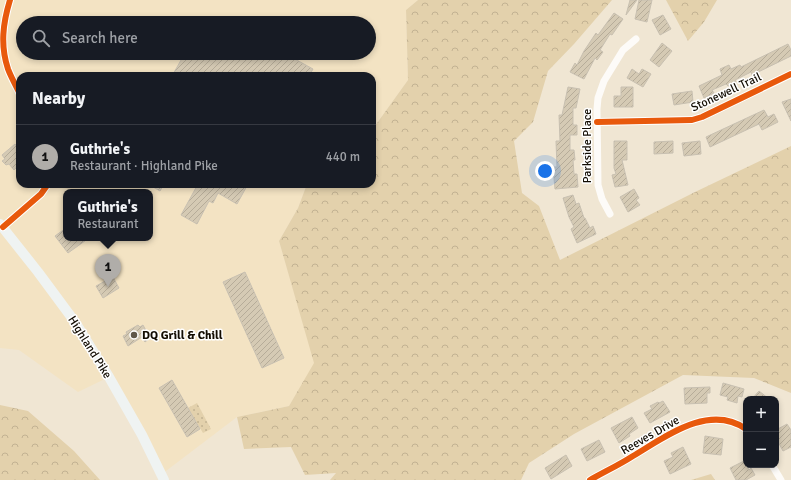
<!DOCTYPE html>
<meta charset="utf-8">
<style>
:root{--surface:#171b24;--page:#242831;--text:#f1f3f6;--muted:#9ea1a6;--line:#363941;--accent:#b0ada9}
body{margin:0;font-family:Signika,sans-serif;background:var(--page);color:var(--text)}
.controls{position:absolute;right:12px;bottom:12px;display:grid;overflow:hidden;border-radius:8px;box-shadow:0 2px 6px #0003}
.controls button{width:36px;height:36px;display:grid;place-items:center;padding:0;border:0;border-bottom:1px solid var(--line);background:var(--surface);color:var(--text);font:20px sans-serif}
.you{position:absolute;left:545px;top:171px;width:14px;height:14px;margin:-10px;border:3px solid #fff;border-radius:50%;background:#1a73e8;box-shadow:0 0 0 6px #1a73e833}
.badge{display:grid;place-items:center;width:26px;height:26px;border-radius:50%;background:var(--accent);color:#111;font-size:13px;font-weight:700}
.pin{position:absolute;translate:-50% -33px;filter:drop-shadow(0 1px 2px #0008)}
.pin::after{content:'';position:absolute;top:21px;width:14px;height:12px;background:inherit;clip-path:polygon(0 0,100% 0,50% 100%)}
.popup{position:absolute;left:63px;top:189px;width:90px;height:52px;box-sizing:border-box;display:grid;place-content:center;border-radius:8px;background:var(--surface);filter:drop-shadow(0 1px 3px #0005);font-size:13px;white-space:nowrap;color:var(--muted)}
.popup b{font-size:15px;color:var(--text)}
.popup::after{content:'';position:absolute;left:50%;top:100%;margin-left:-8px;border:8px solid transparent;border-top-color:var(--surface)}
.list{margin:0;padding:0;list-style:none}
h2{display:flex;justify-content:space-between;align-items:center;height:52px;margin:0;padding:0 16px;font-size:17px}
h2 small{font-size:13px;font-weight:400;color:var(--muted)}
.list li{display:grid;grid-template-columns:26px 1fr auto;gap:12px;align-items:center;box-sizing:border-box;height:64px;padding:0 16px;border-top:1px solid var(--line)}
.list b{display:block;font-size:15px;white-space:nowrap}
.list p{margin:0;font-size:13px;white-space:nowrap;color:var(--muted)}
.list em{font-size:13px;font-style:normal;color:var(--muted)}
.icon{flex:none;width:22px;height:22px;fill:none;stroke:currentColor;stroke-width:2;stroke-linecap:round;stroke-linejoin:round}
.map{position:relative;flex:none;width:791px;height:480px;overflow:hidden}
.search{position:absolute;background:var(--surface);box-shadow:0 2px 6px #0003;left:16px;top:16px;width:360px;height:44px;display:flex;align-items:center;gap:10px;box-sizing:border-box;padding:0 14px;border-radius:22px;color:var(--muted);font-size:15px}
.panel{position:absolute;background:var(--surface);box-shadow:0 2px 6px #0003;left:16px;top:72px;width:360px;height:116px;border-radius:12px}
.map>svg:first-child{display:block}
.built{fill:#f3e3c3;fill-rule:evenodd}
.grass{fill:url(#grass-dots)}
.forest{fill:url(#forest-crowns)}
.building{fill:url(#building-hatch);stroke:#c8c0b1}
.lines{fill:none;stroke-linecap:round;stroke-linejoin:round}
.minor{stroke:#fdfbf8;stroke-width:7}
.secondary{stroke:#eff3f2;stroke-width:10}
.cycleway-casing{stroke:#fff;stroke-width:8}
.cycleway{stroke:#e8590c;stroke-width:6}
.poi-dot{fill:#60584b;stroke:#fff;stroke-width:1.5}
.labels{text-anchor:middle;stroke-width:3;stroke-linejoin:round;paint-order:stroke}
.street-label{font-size:12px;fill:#120c02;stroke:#fff}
.poi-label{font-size:12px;font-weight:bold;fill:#120c02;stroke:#fff;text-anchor:start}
</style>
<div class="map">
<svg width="791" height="480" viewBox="0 0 791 480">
<defs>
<pattern id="grass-dots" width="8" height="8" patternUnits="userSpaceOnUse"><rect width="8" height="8" fill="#e3d1ac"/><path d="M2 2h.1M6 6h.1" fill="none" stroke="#c2b292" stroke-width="1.8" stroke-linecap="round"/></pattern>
<pattern id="forest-crowns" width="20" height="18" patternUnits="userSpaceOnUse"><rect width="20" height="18" fill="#e3d1ac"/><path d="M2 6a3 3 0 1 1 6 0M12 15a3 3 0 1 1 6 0" fill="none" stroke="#c2b292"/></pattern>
<pattern id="building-hatch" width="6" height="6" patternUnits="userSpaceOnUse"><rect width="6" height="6" fill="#d5cab4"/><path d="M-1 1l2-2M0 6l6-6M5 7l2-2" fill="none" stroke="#b6ac99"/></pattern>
</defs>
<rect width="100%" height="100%" fill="#f0e6d3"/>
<!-- built -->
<path class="built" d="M0,0H418L406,10L408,80L372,130V76H20V184H307L298,208L279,241L315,363L289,406L237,417L162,474L109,377L78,392L19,350L0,348ZM23,23H369V53H23ZM66,192H150V238H66Z"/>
<!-- grass -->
<path class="grass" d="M197,403L211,429L203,433L188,408Z"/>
<!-- forest -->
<path class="forest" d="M418,0H612L574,44L548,71L533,122L514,141L522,193L539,206L560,260L695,192L791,146V393L754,378L683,375L574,434L529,463L521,480H330L336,473L305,475L291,447L244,449L237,417L289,406L314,363L279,241L298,208L307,184H372V130L408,80L406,10Z
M666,0H717L704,22L688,41Z
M0,405L28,411L74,451L100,480H0Z
M711,474L715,480H691Z"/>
<!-- building -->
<path class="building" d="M630,0H637L626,15Z
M639,0H652L647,22L635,19Z
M614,13L623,19L612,35L610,34L600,50L603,52L597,60L595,58L584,79L570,72L575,63L577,65L584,51L596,33L598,35Z
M663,15L671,29L660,35L652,20Z
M662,43L672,51L659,67L650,60Z
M788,44L791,50V56L752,75L751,72L735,80L736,82L728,86L726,84L712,90L714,93L704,98L699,86L722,75L720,69L729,65L731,69L740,65L741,67Z
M185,53H284L313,69L309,76H172Z
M632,69L639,74L642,69L651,74L643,87L627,78Z
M568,87L580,89L576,108H573V125H577V135H570V150H574L575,160H573L574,174H577L578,187L555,189L553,167H557L556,141H560L559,115H562Z
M621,87H633V107H614V96H621Z
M692,91L693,102L674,105L672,94Z
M791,99V121L782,102Z
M764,110L768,117L774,114L778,122L762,130L759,124L710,147L706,137Z
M614,141H627V160H622L628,185L615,187L612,175L616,174L614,168Z
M673,141V153L654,154V142Z
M700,141L701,154L684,156L682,143Z
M15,144L20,151V172L16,168L14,170L9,164L6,165L2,161L5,159L2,155Z
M148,184H164L160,191Z
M198,184H248L237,204L218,193L213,203L209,201L197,224L181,215Z
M634,189L639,198L636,200L640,205L628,212L620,197Z
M573,195L576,204L579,203L584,218H585L590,228L593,226L596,234L577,243L571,229L574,227L569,217L563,198Z
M66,228V238H89L68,253L55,236Z
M245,272L284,358L262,368L223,282Z
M113,277L119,288L103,298L96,286Z
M138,325L140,327L143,325L150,338L145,342L142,337L128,346L123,336L127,334L126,332Z
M172,380L200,429L187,437L159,388Z
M723,383L744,389L742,397L738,396L737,403L727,400L728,397L720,395Z
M710,387V393H707V403L685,404L684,388Z
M759,391L769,399H752Z
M663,401L670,412L650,423L644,413L652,409L650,406L658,402L659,403Z
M632,417L638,428L629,434L630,436L619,443L611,428Z
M787,424L791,430V447L783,451L776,438V430Z
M705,436L723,439L721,455L703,453Z
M599,440L605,452L587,461L581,449Z
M683,447L691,464L670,474L664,461L673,457L671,453Z
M566,455L572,466L551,479L545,468Z
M744,461L749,470L751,468L755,475L746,480H736L730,468Z"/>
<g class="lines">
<!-- minor -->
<path class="minor" d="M10,0C3,23 0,45 8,69C11,77 16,86 20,94
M597,122L692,120L702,117L791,74
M610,214L602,199L598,185L597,109L598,98L604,81L623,50L636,39
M3,227L41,194L48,184
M772,465L781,480
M590,480C604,472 619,465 633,456C665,437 709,403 746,429"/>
<!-- secondary -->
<path class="secondary" d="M0,224L38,272L75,322L109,377L142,435L164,480"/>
<!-- cycleway casing -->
<g class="cycleway-casing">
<path id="cycleway" d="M10,0C3,23 0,45 8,69C11,77 16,86 20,94
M597,122L692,120L702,117L791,74
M3,227L41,194L48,184
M590,480C604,472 619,465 633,456C665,437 709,403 746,429"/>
</g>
<!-- cycleway -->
<use href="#cycleway" class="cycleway"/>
</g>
<!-- markers -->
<circle class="poi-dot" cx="134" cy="335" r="4"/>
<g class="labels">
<!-- street labels -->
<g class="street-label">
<text transform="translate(726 92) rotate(-25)" y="4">Stonewell Trail</text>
<text transform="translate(587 146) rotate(-90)" y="4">Parkside Place</text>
<text transform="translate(90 347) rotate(58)" y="4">Highland Pike</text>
<text transform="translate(650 435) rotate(-30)" y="4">Reeves Drive</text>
</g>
<!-- poi labels -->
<g class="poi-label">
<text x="142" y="339">DQ Grill &amp; Chill</text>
</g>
</g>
</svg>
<div class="controls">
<button>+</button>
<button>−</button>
</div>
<div class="you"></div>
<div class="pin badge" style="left:108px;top:287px">1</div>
<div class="popup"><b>Guthrie's</b>Restaurant</div>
<div class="search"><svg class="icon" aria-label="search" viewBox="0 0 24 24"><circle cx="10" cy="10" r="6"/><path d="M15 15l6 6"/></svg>Search here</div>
<section class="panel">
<h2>Nearby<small></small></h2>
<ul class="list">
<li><span class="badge">1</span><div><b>Guthrie's</b><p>Restaurant · Highland Pike</p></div><em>440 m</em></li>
</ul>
</section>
</div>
